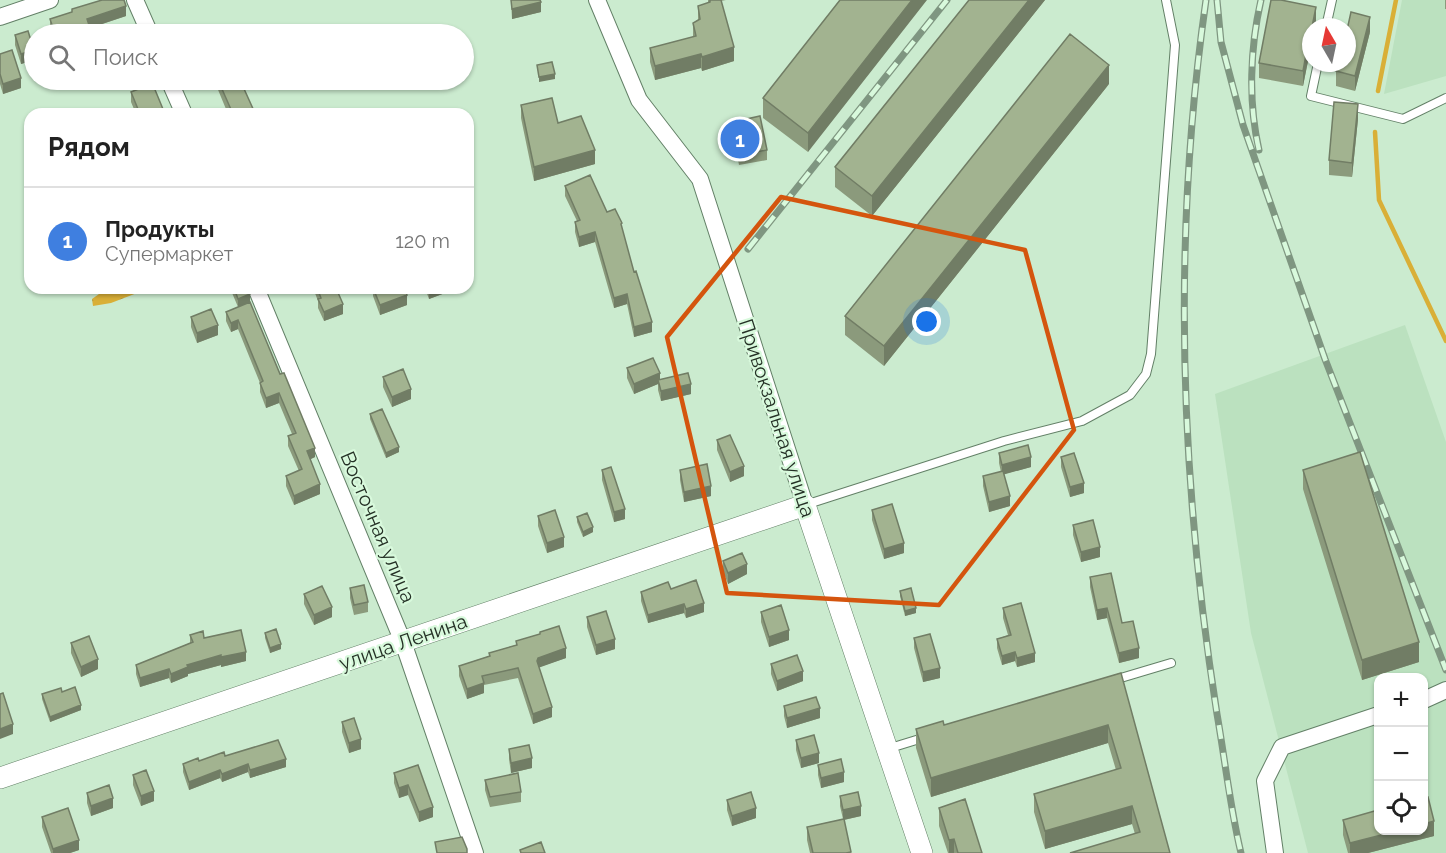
<!DOCTYPE html>
<html lang="ru">
<meta charset="utf-8">
<style>
:root{--surface:#fff;--page:#f2f2f2;--text:#222;--muted:#767676;--line:#e0e0e0;--accent:#952f94}
body{margin:0;font-family:Raleway,sans-serif;background:var(--page);color:var(--text)}
.controls{position:absolute;right:18px;bottom:18px;display:grid;overflow:hidden;border-radius:12px;box-shadow:0 2px 4px #0004}
.controls button{width:54px;height:54px;display:grid;place-items:center;padding:0;border:0;border-bottom:2px solid var(--line);background:var(--surface);color:var(--text);font:30px sans-serif}
.compass{position:absolute;left:1302px;top:18px;width:54px;height:54px;border-radius:50%;background:var(--surface);box-shadow:0 2px 4px #0004;rotate:351deg}
.you{position:absolute;left:927px;top:322px;width:21px;height:21px;margin:-15px;border:4px solid #fff;border-radius:50%;background:#1a73e8;box-shadow:0 0 0 9px #1a73e833}
.badge{display:grid;place-items:center;width:39px;height:39px;border-radius:50%;background:var(--accent);color:#fff;font-size:20px;font-weight:700}
.pin{position:absolute;translate:-50% -50%;border:3px solid #fff;box-shadow:0 2px 6px #0006}
.list{margin:0;padding:0;list-style:none}
h2{display:flex;justify-content:space-between;align-items:center;height:78px;margin:0;padding:0 24px;font-size:26px}
h2 small{font-size:20px;font-weight:400;color:var(--muted)}
.list li{display:grid;grid-template-columns:39px 1fr auto;gap:18px;align-items:center;box-sizing:border-box;height:108px;padding:0 24px;border-top:2px solid var(--line)}
.list b{display:block;font-size:22px;white-space:nowrap}
.list p{margin:0;font-size:20px;white-space:nowrap;color:var(--muted)}
.list em{font-size:20px;font-style:normal;color:var(--muted)}
.icon{flex:none;width:33px;height:33px;fill:none;stroke:currentColor;stroke-width:2;stroke-linecap:round;stroke-linejoin:round}
.map{position:relative;flex:none;width:1446px;height:853px;overflow:hidden}
.search{position:absolute;background:var(--surface);box-shadow:0 2px 4px #0004;left:24px;top:24px;width:450px;height:66px;display:flex;align-items:center;gap:15px;box-sizing:border-box;padding:0 21px;border-radius:33px;color:var(--muted);font-size:22px}
.panel{position:absolute;background:var(--surface);box-shadow:0 2px 4px #0004;left:24px;top:108px;width:450px;height:186px;border-radius:18px}
.map>svg:first-child{display:block}
.built{fill:#bbe1bf;fill-rule:evenodd}
.water{fill:url(#water-ripples)}
.lines{fill:none;stroke-linecap:round;stroke-linejoin:round}
.stream{stroke:#d9af37;stroke-width:4.5}
.service-casing{stroke:#638067;stroke-width:10}
.minor-casing{stroke:#638067;stroke-width:18}
.tertiary-casing{stroke:#638067;stroke-width:22}
.service{stroke:#fff;stroke-width:8}
.minor{stroke:#fff;stroke-width:16}
.tertiary{stroke:#fff;stroke-width:21}
.rail-casing{stroke:#7f9681;stroke-width:7}
.rail{stroke:#d8f9dc;stroke-width:4.5;stroke-dasharray:14;stroke-linecap:butt}
.wall{fill:#8b9a7c}
.shaded-wall{fill:#717d65}
.building{fill:#a2b390;stroke:#717d65;stroke-width:1.5}
.marked{fill:none;stroke:#d4550e;stroke-width:4.5;stroke-linejoin:round}
.labels{text-anchor:middle;stroke-width:4.5;stroke-linejoin:round;paint-order:stroke}
.street-label{font-size:20px;fill:#243025;stroke:#d8f9dc}
</style>
<div class="map">
<svg width="1446" height="853" viewBox="0 0 1446 853">
<defs>
<pattern id="water-ripples" width="26" height="14" patternUnits="userSpaceOnUse" patternTransform="scale(1.5)"><rect width="26" height="14" fill="#d9af37"/><path d="M2 4q2-2 4 0t4 0M15 11q2-2 4 0t4 0" fill="none" stroke="#b08f2e"/></pattern>
</defs>
<rect width="100%" height="100%" fill="#cbebcf"/>
<!-- built -->
<path class="built" d="M1402,0H1446V76L1384,94Z
M1405,325L1446,442V853H1308L1251,633L1215,394ZM1378,678H1424V830H1378Z"/>
<!-- water -->
<path class="water" d="M117,288H150L111,303L93,306L92,299L99,294Z"/>
<g class="lines">
<!-- stream -->
<path class="stream" d="M1378,91L1396,0
M1375,132L1379,200L1446,341"/>
<!-- service casing -->
<g class="service-casing">
<path id="service" d="M1326,27L1332,0
M1318,63L1311,96L1403,119L1446,98
M805,505L1004,441L1082,421L1130,395L1146,374L1151,354L1175,45L1166,0
M1114,680L1171,663
M887,749L926,737"/>
</g>
<!-- minor casing -->
<g class="minor-casing">
<path id="minor" d="M135,0L150,34
M597,0L639,100L700,179L805,505
M0,17L50,0
M169,80L184,114
M256,288L403,642L475,853
M1424,700L1446,690
M1275,853L1265,781L1282,747L1378,715"/>
</g>
<!-- tertiary casing -->
<g class="tertiary-casing">
<path id="tertiary" d="M0,778L805,505L922,853"/>
</g>
<!-- service -->
<use href="#service" class="service"/>
<!-- minor -->
<use href="#minor" class="minor"/>
<!-- tertiary -->
<use href="#tertiary" class="tertiary"/>
<!-- rail casing -->
<g class="rail-casing">
<path id="rail" d="M1206,0C1172,237 1180,479 1217,714C1225,760 1230,807 1241,853
M1217,0L1221,42L1243,125L1325,359L1446,670
M1259,150C1248,102 1250,48 1261,0
M748,249L947,0"/>
</g>
<!-- rail -->
<use href="#rail" class="rail"/>
</g>
<!-- wall -->
<path class="wall" d="M511,0L541,12L512,19Z
M708,0H726L721,1L734,61L702,71L701,68L655,80L650,62V48L693,37V23L698,20V6L708,3Z
M840,0L808,152L763,118V98Z
M969,0H1045L872,216L835,187V167Z
M1445,0H1446V9H1445Z
M72,9L126,16L90,28L92,34H52L50,29V19L72,12Z
M1316,21L1311,27V46L1303,86L1259,78V63Z
M1370,32L1355,91L1336,86V71Z
M15,35L34,60L21,64L15,45Z
M0,54L21,88L3,94L0,84Z
M134,80H151L165,114H136L131,102V92L138,89Z
M214,80H240L254,114H228Z
M1109,84L884,366L845,335V316Z
M521,105L558,123L595,164L534,181L521,118Z
M1358,119L1352,177L1329,175V160Z
M733,122L767,150V160L739,165L733,132Z
M565,186L607,212L622,231L652,332L634,337L627,304L614,308L595,242L579,247L575,232V222L577,221L565,196Z
M230,288H248L250,302L315,457L310,459L320,494L294,505L286,486V476L299,471L288,446V436L292,434L279,403L266,408L260,392V383L238,329L231,332L226,321V312L238,307Z
M313,288H336L343,314L324,321L318,308V301Z
M373,288H404L407,305L380,315L373,296Z
M425,288H453V290L429,299Z
M191,317L218,335L197,343L191,327Z
M627,368L660,380L691,394L661,401L658,390V384L634,394L627,378Z
M383,377L411,399L392,407L383,387Z
M370,414L399,452L386,458L370,419Z
M717,440L744,476L730,482L717,450Z
M999,453L1031,467L1004,474L1010,506L989,512L983,486V476L1001,472L999,463Z
M1061,457L1084,493L1070,497L1061,467Z
M602,470L625,519L614,522L602,480Z
M680,470L711,496L684,502L680,480Z
M1303,470L1419,662L1362,680L1303,489Z
M872,510L904,553L884,559L872,520Z
M538,516L564,547L547,553L538,526Z
M577,517L593,532L583,537L577,522Z
M1073,525L1100,557L1081,562L1073,535Z
M723,561L747,574L728,584L723,571Z
M1090,577L1122,623L1139,658L1119,663L1107,618L1097,620L1090,587Z
M350,588L368,602V612L354,615L350,598Z
M671,589L704,612L686,618L684,613L648,623L641,601V592Z
M900,591L916,613L905,616L900,596Z
M304,594L332,617L314,625L304,604Z
M1003,608L1035,662L1017,667L1015,661L1002,665L997,648V639L1008,635L1003,618Z
M761,612L789,640L769,647L761,622Z
M587,617L615,649L596,655L587,627Z
M540,632L566,658L539,667L552,717L533,724L518,678L484,685V693L467,699L459,676V666L489,656V653L516,645V641L540,634Z
M265,633L281,649L270,653L265,638Z
M190,635L204,638L246,661L221,667V665L188,674V676L171,683L169,678L140,687L136,674V665L190,643Z
M914,638L940,678L923,682L914,648Z
M71,643L98,669L81,677L71,653Z
M771,664L803,681L777,691L771,674Z
M1121,673L1170,853L1135,834L1132,824L1045,849L1034,812V794L1116,770L1108,743L931,797L916,748V729L944,725Z
M62,692L81,710L50,722L42,699V694Z
M784,706L820,718L787,728L784,716Z
M342,722L361,749L349,753L342,732Z
M796,740L819,763L801,768L796,750Z
M509,749L532,768L511,773L509,759Z
M225,756L286,767L250,778L248,772L222,782L220,778L189,790L183,772V764Z
M418,765L433,817L419,822L408,795L399,798L394,783V773Z
M818,765L844,782L821,788L818,775Z
M133,775L154,801L141,806L133,785Z
M485,780L521,792V802L490,807L485,790Z
M87,793L113,808L91,816L87,803Z
M840,796L861,816L844,820L851,853H810L807,840V827L843,819L840,806Z
M727,800L756,818L732,826L727,810Z
M939,808L982,853H948L939,826Z
M42,817L79,850L70,853H51L42,827Z
M1343,820L1434,836L1368,853H1348L1343,835Z"/>
<!-- shaded-wall -->
<path class="shaded-wall" d="M912,0H927L808,152V133Z
M1029,0H1045L872,216V196Z
M541,2V12L512,19V9Z
M126,6V16L87,29V19Z
M1316,7V21L1315,27H1312Z
M1370,17V32L1355,91V76Z
M1311,31V46L1303,86V71Z
M734,47V61L702,71V57Z
M34,50V60L21,64V54Z
M701,54V68L655,80V66Z
M1109,65V84L884,366V346Z
M555,74V79L539,82V77Z
M21,78V88L3,94V84Z
M1358,104V119L1352,177V163Z
M595,150V164L534,181V167Z
M595,232V242L579,247V237Z
M431,288H453V290L429,299V289Z
M250,294V302L238,307V299Z
M627,294V304L614,308V298Z
M407,295V305L380,315V305Z
M343,304V314L324,321V312Z
M238,320V329L231,332V323Z
M652,322V332L634,337V327Z
M218,325V335L197,343V333Z
M660,373V383L658,380V384L634,394V384Z
M691,384V394L661,401V391Z
M411,389V399L392,407V397Z
M279,393V403L266,408V398Z
M399,447V452L386,458V453Z
M315,448V457L307,461V451Z
M1031,457V467L1002,475V465Z
M744,466V476L730,482V472Z
M1084,483V493L1070,497V487Z
M320,484V494L294,505V496Z
M711,486V496L684,502V492Z
M1010,496V506L989,512V502Z
M625,509V519L614,522V512Z
M593,527V532L583,537V532Z
M564,537V547L547,553V543Z
M904,543V553L884,559V549Z
M1100,547V557L1081,562V552Z
M747,564V574L728,584V573Z
M704,603V612L686,618V609Z
M684,604V613L648,623V615Z
M332,607V617L314,625V615Z
M916,608V613L905,616V611Z
M1107,608V618L1097,620V610Z
M789,630V640L769,647V637Z
M615,639V649L596,655V645Z
M1419,642V662L1362,680V660Z
M281,644V649L270,653V648Z
M566,648V658L538,668V658Z
M1139,648V658L1119,663V653Z
M246,652V661L221,667V657Z
M1015,652V661L1002,665V656Z
M1035,653V662L1017,667V658Z
M221,655V665L188,674V676L171,683V674L187,665Z
M98,659V669L81,677V667Z
M940,668V678L923,682V672Z
M169,669V678L140,687V678Z
M803,671V681L777,691V681Z
M484,683V693L467,699V689Z
M81,705V710L50,722V717Z
M552,707V717L533,724V714Z
M820,708V718L787,728V718Z
M13,724V734L0,739V729Z
M1108,725V743L931,797V778Z
M361,739V749L349,753V743Z
M819,753V763L801,768V758Z
M532,758V768L511,773V763Z
M286,759V767L250,778V770Z
M248,764V772L222,782V774Z
M220,770V778L189,790V782Z
M844,772V782L821,788V778Z
M408,785V795L399,798V788Z
M154,791V801L141,806V796Z
M113,798V808L91,816V806Z
M861,806V816L843,820V810Z
M1132,806V824L1045,849V831Z
M433,807V817L419,822V812Z
M756,808V818L732,826V816Z
M1434,821V836L1368,853H1350V843L1397,831H1424V824Z
M954,839V853H949V840Z
M79,840V850L70,853H53V849Z"/>
<!-- building -->
<path class="building" d="M102,0H124L126,6L87,19L92,34H55L50,19L72,12V9Z
M511,0H540L541,2L512,9Z
M710,0H721L734,47L702,57L701,54L655,66L650,48L696,36L693,23L700,19L698,6L710,2Z
M840,0H912L808,133L763,98Z
M969,0H1029L872,196L835,167Z
M1271,0H1281L1316,7L1312,27H1311L1303,71L1259,63Z
M1351,12L1370,17L1355,76L1336,71L1338,63H1347V30Z
M28,31L34,50L21,54L15,35Z
M1070,34L1109,65L884,346L845,316Z
M12,50L21,78L3,84L0,74V54Z
M552,62L555,74L539,77L537,65Z
M138,80H151L165,114H140L131,92L141,88Z
M218,80H240L254,111L250,113V114H233Z
M552,98L558,123L581,116L595,150L534,167L521,105Z
M1334,102L1358,104L1352,163L1329,160Z
M760,116L767,150L739,155L733,122Z
M590,175L607,212L615,209L622,223L621,224L634,272L636,271L652,322L634,327L627,294L614,298L595,232L579,237L575,222L580,220L565,186Z
M234,288H248L250,294L238,299Z
M317,288H336L343,304L324,312L318,299L321,298Z
M373,288H404L407,295L380,305Z
M250,302L280,374L284,373L315,448L307,451L320,484L294,496L286,476L302,469L288,436L296,433L279,393L266,398L260,383L263,381L238,320L231,323L226,312Z
M211,309L218,325L197,333L191,317Z
M653,358L660,373L634,384L627,368Z
M403,369L411,389L392,397L383,377Z
M688,373L691,384L661,391L658,380Z
M382,409L399,447L386,453L370,414Z
M730,435L744,466L730,472L717,440Z
M1028,445L1031,457L1002,465L999,453Z
M1360,452L1419,642L1362,660L1303,470Z
M1074,453L1084,483L1070,487L1061,457Z
M707,464L711,486L684,492L680,470Z
M611,467L625,509L614,512L602,470Z
M1003,471L1010,496L989,502L983,476Z
M892,504L904,543L884,549L872,510Z
M555,510L564,537L547,543L538,516Z
M587,513L593,527L583,532L577,517Z
M1093,520L1100,547L1081,552L1073,525Z
M742,553L747,564L728,573L723,561Z
M1111,573L1122,623L1133,621L1139,648L1119,653L1107,608L1097,610L1090,577Z
M696,580L704,603L686,609L684,604L648,615L641,592L668,582L671,589Z
M364,585L368,602L354,605L350,588Z
M322,586L332,607L314,615L304,594Z
M911,588L916,608L905,611L900,591Z
M1021,603L1035,653L1017,658L1015,652L1002,656L997,639L1011,635L1003,608Z
M781,605L789,630L769,637L761,612Z
M606,611L615,639L596,645L587,617Z
M559,626L566,648L538,658L537,661L552,707L533,714L518,668L482,676L484,683L467,689L459,666L490,656L489,653L517,645L516,641L540,634V632Z
M276,629L281,644L270,648L265,633Z
M241,630L246,652L221,657V655L187,665L188,667L171,674L169,669L140,678L136,665L193,642L190,635L203,631L204,638Z
M930,634L940,668L923,672L914,638Z
M89,636L98,659L81,667L71,643Z
M797,655L803,671L777,681L771,664Z
M1121,673L1170,853H1070L1140,832L1132,806L1045,831L1034,794L1121,768L1108,725L931,778L916,729L943,721L944,725Z
M75,687L81,705L50,717L42,694L61,688L62,692Z
M3,693L13,724L0,729V694Z
M816,697L820,708L787,718L784,706Z
M354,718L361,739L349,743L342,722Z
M814,735L819,753L801,758L796,740Z
M278,740L286,759L250,770L248,764L222,774L220,770L189,782L183,764L198,758L199,761L224,752L225,756Z
M529,745L532,758L511,763L509,749Z
M841,759L844,772L821,778L818,765Z
M418,765L433,807L419,812L408,785L399,788L394,773Z
M146,770L154,791L141,796L133,775Z
M518,773L521,792L490,797L485,780Z
M109,785L113,798L91,806L87,793Z
M751,792L756,808L732,816L727,800Z
M858,792L861,806L843,810L840,796Z
M1428,797L1434,821L1424,824V799Z
M965,799L982,853H958L954,839L949,840L939,808Z
M68,808L79,840L53,849L42,817Z
M1378,810V831H1397L1350,843L1343,820Z
M844,819L851,852L846,853H813L807,827Z
M462,837L467,849V853H437L435,842Z
M541,842L545,853H521L520,850Z"/>
<!-- marked area -->
<path class="marked" d="M781,197L1025,250L1074,430L939,605L727,593L667,337Z"/>
<g class="labels">
<!-- street labels -->
<g class="street-label">
<text transform="translate(777 418) rotate(72)" y="7">Привокзальная улица</text>
<text transform="translate(378 527) rotate(67)" y="7">Восточная улица</text>
<text transform="translate(403 642) rotate(-19)" y="7">улица Ленина</text>
</g>
</g>
</svg>
<div class="controls">
<button>+</button>
<button>−</button>
<button><svg class="icon" aria-label="locate" viewBox="0 0 24 24"><circle cx="12" cy="12" r="6"/><path d="M12 2v4M12 18v4M2 12h4M18 12h4"/></svg></button>
</div>
<svg class="compass" viewBox="-18 -18 36 36"><path d="M0-13l5 13h-10z" fill="#e53935"/><path d="M0 13l5-13h-10z" fill="#767676"/></svg>
<div class="you"></div>
<div class="pin badge" style="left:740px;top:139px;background:#3f7fe0">1</div>
<div class="search"><svg class="icon" aria-label="search" viewBox="0 0 24 24"><circle cx="10" cy="10" r="6"/><path d="M15 15l6 6"/></svg>Поиск</div>
<section class="panel">
<h2>Рядом<small></small></h2>
<ul class="list">
<li><span class="badge" style="background:#3f7fe0">1</span><div><b>Продукты</b><p>Супермаркет</p></div><em>120 m</em></li>
</ul>
</section>
</div>
